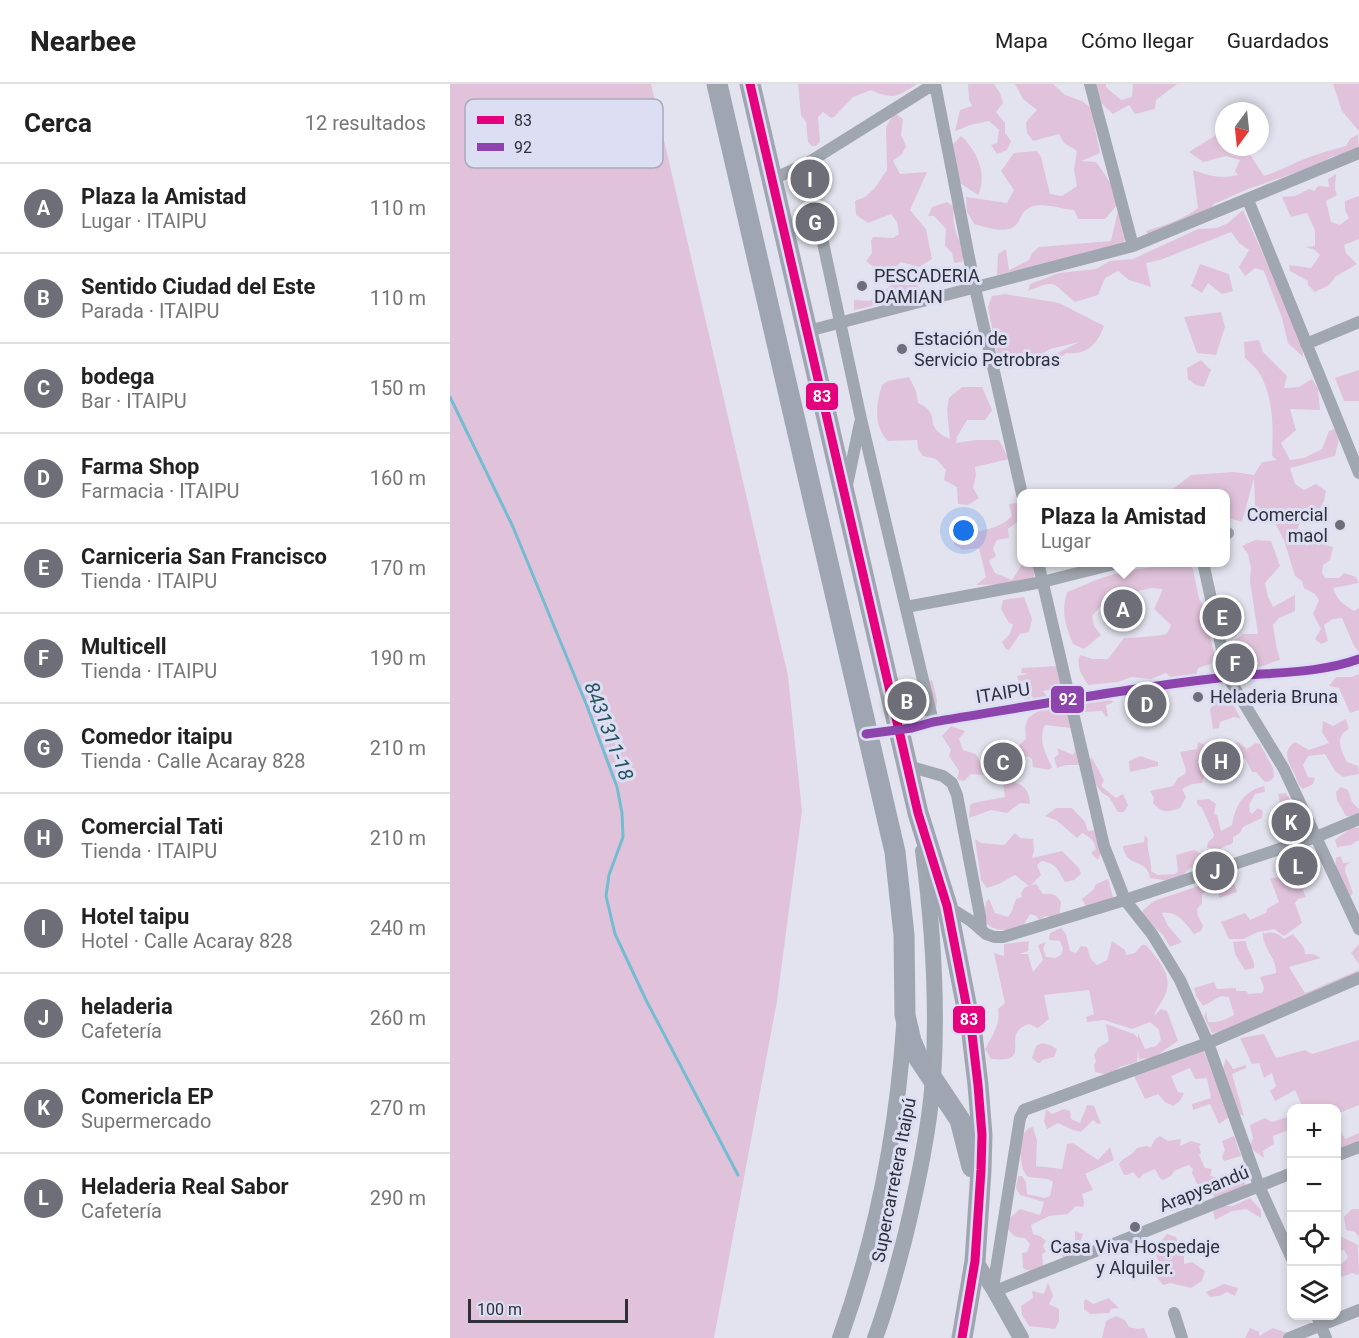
<!DOCTYPE html>
<html lang="es">
<meta charset="utf-8">
<style>
:root{--surface:#fff;--page:#f2f2f2;--text:#222;--muted:#767676;--line:#e0e0e0;--accent:#6d6e77}
body{margin:0;font-family:Roboto,sans-serif;background:var(--page);color:var(--text)}
.controls{position:absolute;right:18px;bottom:18px;display:grid;overflow:hidden;border-radius:12px;box-shadow:0 3px 9px #0003}
.controls button{width:54px;height:54px;display:grid;place-items:center;padding:0;border:0;border-bottom:2px solid var(--line);background:var(--surface);color:var(--text);font:30px sans-serif}
.compass{position:absolute;left:765px;top:18px;width:54px;height:54px;border-radius:50%;background:var(--surface);box-shadow:0 3px 9px #0003;rotate:195deg}
.scale{position:absolute;left:18px;bottom:15px;width:160px;box-sizing:border-box;padding-left:6px;border:3px solid #2e2f37;border-top:0;font-size:16px;line-height:21px;white-space:nowrap;color:#2e2f37;-webkit-text-stroke:4px #dcdff4;paint-order:stroke}
.you{position:absolute;left:514px;top:447px;width:21px;height:21px;margin:-15px;border:4px solid #fff;border-radius:50%;background:#1a73e8;box-shadow:0 0 0 9px #1a73e833}
.badge{display:grid;place-items:center;width:39px;height:39px;border-radius:50%;background:var(--accent);color:#fff;font-size:20px;font-weight:700}
.pin{position:absolute;translate:-50% -50%;border:3px solid #fff;box-shadow:0 2px 6px #0006}
.popup{position:absolute;left:567px;top:405px;width:213px;height:78px;box-sizing:border-box;display:grid;place-content:center;border-radius:12px;background:var(--surface);filter:drop-shadow(0 2px 4px #0005);font-size:20px;white-space:nowrap;color:var(--muted)}
.popup b{font-size:22px;color:var(--text)}
.popup::after{content:'';position:absolute;left:50%;top:100%;margin-left:-12px;border:12px solid transparent;border-top-color:var(--surface)}
.list{margin:0;padding:0;list-style:none}
h2{display:flex;justify-content:space-between;align-items:center;height:78px;margin:0;padding:0 24px;font-size:26px}
h2 small{font-size:20px;font-weight:400;color:var(--muted)}
.list li{display:grid;grid-template-columns:39px 1fr auto;gap:18px;align-items:center;box-sizing:border-box;height:90px;padding:0 24px;border-top:2px solid var(--line)}
.list b{display:block;font-size:22px;white-space:nowrap}
.list p{margin:0;font-size:20px;white-space:nowrap;color:var(--muted)}
.list em{font-size:20px;font-style:normal;color:var(--muted)}
.icon{flex:none;width:33px;height:33px;fill:none;stroke:currentColor;stroke-width:2;stroke-linecap:round;stroke-linejoin:round}
.map{position:relative;flex:none;width:909px;height:1254px;overflow:hidden}
header{display:flex;align-items:center;gap:36px;box-sizing:border-box;height:84px;padding:0 30px;background:var(--surface);border-bottom:2px solid var(--line)}
header strong{font-size:28px}
nav{display:flex;gap:33px;margin-inline-start:auto;font-size:21px}
main{display:flex}
aside{flex:1;background:var(--surface)}
.map>svg:first-child{display:block}
.green{fill:#e0c3db}
.lines{fill:none;stroke-linecap:round;stroke-linejoin:round}
.stream{stroke:#73bcd1;stroke-width:3}
.minor{stroke:#a1a7b0;stroke-width:12}
.tertiary{stroke:#a1a7b0;stroke-width:16}
.trunk{stroke:#a0a6b1;stroke-width:21}
.bus-1-casing{stroke:#dcdff4;stroke-width:14}
.bus-2-casing{stroke:#dcdff4;stroke-width:14}
.bus-1{stroke:#e5007d;stroke-width:9}
.bus-2{stroke:#8e44ad;stroke-width:9}
.poi-dot{fill:#6d6e77;stroke:#dcdff4;stroke-width:2}
.labels{text-anchor:middle;stroke-width:6;stroke-linejoin:round;paint-order:stroke}
.poi-label{font-size:18px;fill:#2e2f37;stroke:#dcdff4;text-anchor:start}
.street-label{font-size:18px;fill:#2e2f37;stroke:#dcdff4}
.water-label{font-size:20px;font-style:italic;fill:#27545f;stroke:#dcdff4}
.key{fill:#dcdff4;stroke:#a8aabb;stroke-width:1.5}
.key-label{font-size:16px;fill:#2e2f37}
.line-badge{stroke:#dcdff4;stroke-width:2}
.badge-label{font-size:16px;text-anchor:middle;font-weight:bold;fill:#fff}
</style>
<header>
<strong>Nearbee</strong>
<nav><a>Mapa</a><a>Cómo llegar</a><a>Guardados</a></nav>
</header>
<main>
<aside>
<h2>Cerca<small>12 resultados</small></h2>
<ul class="list">
<li><span class="badge">A</span><div><b>Plaza la Amistad</b><p>Lugar · ITAIPU</p></div><em>110 m</em></li>
<li><span class="badge">B</span><div><b>Sentido Ciudad del Este</b><p>Parada · ITAIPU</p></div><em>110 m</em></li>
<li><span class="badge">C</span><div><b>bodega</b><p>Bar · ITAIPU</p></div><em>150 m</em></li>
<li><span class="badge">D</span><div><b>Farma Shop</b><p>Farmacia · ITAIPU</p></div><em>160 m</em></li>
<li><span class="badge">E</span><div><b>Carniceria San Francisco</b><p>Tienda · ITAIPU</p></div><em>170 m</em></li>
<li><span class="badge">F</span><div><b>Multicell</b><p>Tienda · ITAIPU</p></div><em>190 m</em></li>
<li><span class="badge">G</span><div><b>Comedor itaipu</b><p>Tienda · Calle Acaray 828</p></div><em>210 m</em></li>
<li><span class="badge">H</span><div><b>Comercial Tati</b><p>Tienda · ITAIPU</p></div><em>210 m</em></li>
<li><span class="badge">I</span><div><b>Hotel taipu</b><p>Hotel · Calle Acaray 828</p></div><em>240 m</em></li>
<li><span class="badge">J</span><div><b>heladeria</b><p>Cafetería</p></div><em>260 m</em></li>
<li><span class="badge">K</span><div><b>Comericla EP</b><p>Supermercado</p></div><em>270 m</em></li>
<li><span class="badge">L</span><div><b>Heladeria Real Sabor</b><p>Cafetería</p></div><em>290 m</em></li>
</ul>
</aside>
<div class="map">
<svg width="909" height="1254" viewBox="0 0 909 1254">
<rect width="100%" height="100%" fill="#e2e3ee"/>
<!-- green -->
<path class="green" d="M0,0H201L338,592L352,727L327,917L264,1254H0Z
M348,0H467C447,13 443,16 421,6L403,13L384,33L381,34L373,28L368,33L370,58L366,62H362L358,58L356,38L351,31Z
M518,0H544L550,9L553,19L546,28L555,39V49L561,57L557,66L547,70L541,61L547,59L549,46L539,37L520,41L505,47L510,26L522,22L519,15Z
M565,0H603L615,11L632,17L641,24L650,69L631,77L646,78C656,91 665,105 668,120L655,135H628L624,126C610,125 595,118 581,123C571,127 572,134 566,141C556,151 536,143 524,140L517,128L516,113L557,119L564,106L551,87L564,69L587,67L591,73L600,110L612,112L627,102L624,86L627,67L614,59L609,50L583,57L577,49L576,38L587,26L573,15Z
M644,0H656V3L671,16L682,13L683,0H727L706,16L705,25L685,30L679,21L663,30L650,18Z
M883,0H909V47L892,27Z
M444,29L453,35L451,51L456,62L452,70L443,77L450,90L477,88L460,126L476,145L482,175L469,183L451,178L441,187L431,188L416,177L422,169L421,157L423,153L443,154L449,150L447,138L441,130L418,139L406,131L405,117L415,113L424,105L437,86L436,43Z
M774,46V63H795L814,92C825,89 831,85 841,81C859,72 878,67 896,62L900,55L908,50L909,63L903,67L881,73L868,81L798,105L764,120L756,131L701,154L696,147C715,141 732,136 748,124L743,86C759,92 771,95 788,91L785,87L790,76L776,72L753,78L739,68Z
M511,52C527,66 538,91 528,111L510,99L500,63Z
M886,90L885,105L887,111L876,117L881,138L890,141L899,134L895,126V117L909,112V155L894,161L896,169L907,180L885,193L879,201L865,208L858,201V197L840,187L839,181L861,184L870,171L863,165L855,163L865,162V146L857,129L841,133L832,113L845,112L859,105L864,107L868,102L879,103L878,95Z
M497,118L504,123C502,141 506,152 515,168L512,178L504,179L502,169L495,162L496,145L484,132H478L482,123Z
M668,126L679,153L666,165L547,191L548,170L556,165L559,186L579,176L582,169L589,163L661,157Z
M793,126L853,258V273L838,259L832,234L814,187L805,184L795,192L789,183L799,166L789,159L781,148L710,176L696,179L701,203L679,196L668,187L655,194L648,211L625,218C602,200 609,194 578,207L580,200L609,189L646,185L660,177L683,175L748,145L767,144L778,139Z
M750,180L779,190L783,207L772,210L758,199L752,209L741,202Z
M442,201H467L470,205L463,215C442,216 424,222 404,226V216L420,217Z
M555,210L609,219L654,242C647,261 637,271 616,269L597,285L579,284L629,258L600,265L572,281L547,269L538,223L542,212Z
M771,228L775,243L766,271L747,269L734,233Z
M809,256L813,268L837,292L834,304L849,303L862,295L868,305L870,326L840,325L846,346L831,359L840,376L854,374L872,365L879,347L892,342L885,372L840,384L845,400L854,406L866,400L876,407L874,417L870,425C852,430 837,448 857,462L862,458L883,463L880,476L873,481L872,489L875,494H889L894,489L906,493L909,499L883,504C887,516 893,520 904,527L909,524V568L904,562L892,534L883,535L874,541L878,557L871,560L865,555L871,545L863,530L869,516L865,510L854,504L852,497L845,492L834,456L824,437L805,422L804,394L792,438L775,433V410H679L723,405L741,391L784,388L804,391L812,378L827,376L822,372C823,346 824,316 811,292C808,285 800,279 795,274L794,258Z
M751,276L761,286L754,303L746,301L738,295L737,284Z
M909,286V317H894L885,294Z
M459,293L466,307L468,319C494,330 470,342 500,355L497,326L499,314L512,303H532L542,326L535,336H517L507,353L506,359L526,356H549L559,375L525,383L526,391L523,404L529,414L518,421L508,420L507,403L494,396L496,386L486,375L473,372L468,365L467,356L438,357C423,342 426,320 432,301L438,297Z
M567,419L571,428V435L558,445L559,454L547,456L543,464L546,472L539,477L545,489L562,496L573,479H584L585,485L583,500L526,501L536,493L529,464L513,466L504,461L507,445L515,432L525,440V448C540,445 551,443 562,432L559,420Z
M805,456L821,457L830,482L815,499L818,513L823,523L845,511V527L829,534L823,541L826,561L830,576C825,577 821,579 816,581C807,585 800,581 790,587C785,578 783,568 784,557L793,550H808L800,497L801,484L798,470L792,462Z
M739,480L743,485L749,515L764,536L760,552L766,578L748,584L745,596L723,595L716,589L701,595L681,593L668,598L638,601C631,590 626,583 630,571L643,575H658L674,554C681,554 713,552 716,550C719,547 719,545 721,541L704,525L713,505L702,504L659,513L642,532L644,542L651,551L634,565L623,560C615,540 611,528 617,508C631,503 644,496 658,492C684,484 712,482 739,480Z
M574,513L582,535L579,548L570,550L559,566L556,565L552,558L560,550L563,540L559,539L551,525L553,516Z
M608,582L612,596L610,604L593,607L596,611V615L587,619L578,607L580,615L576,618L567,592L578,590L571,589L572,584Z
M909,590V626L900,629L889,604L879,602L886,593H902Z
M482,596L487,616L486,625L475,624L471,626L464,623L460,603Z
M770,612L780,615L791,635L784,633L770,638L769,644L763,645L760,625Z
M658,615L664,618L656,621L658,632L656,633L652,627L635,628V620L639,617Z
M614,622L619,626L630,681H616L607,684L604,674L609,670L607,664L623,671L625,667L621,644L595,641C588,655 595,669 602,683L599,686L583,683L582,675L578,672L565,677L560,676L563,663L568,662L576,655L575,643L578,634L592,624L610,628Z
M896,635L899,645C884,652 891,666 897,678L908,682L909,690L893,693L885,687L875,670L858,672L853,681L858,693L865,694L863,700L853,705C848,701 848,698 846,693C840,680 830,668 845,658L859,666L879,659L872,648L873,637L883,642Z
M501,642L515,647L509,655L513,666L526,670L534,685L533,691L521,690L514,697L507,695L509,687L499,672L501,666L492,652Z
M748,658L755,661L758,667L755,675L768,680L784,676L785,678L778,683L781,695L779,698L756,686L752,699L742,700L732,705L736,713L730,724C718,728 712,730 703,719L704,714L700,707L723,702L728,694L735,690L736,686L730,668L747,665Z
M788,658L797,665L806,659L810,660L823,684L824,693L820,697L815,698L806,688H802L795,674L788,677L783,660Z
M690,672L708,678V682L680,688L679,677Z
M642,674L654,696L651,702L666,714L673,710L678,721L674,728H668L659,713L652,709L646,701L639,675Z
M556,694C571,702 579,701 580,720L570,719L557,729L541,726L519,734L520,721L523,719L555,713L553,699Z
M814,702L815,708L805,710L799,721L800,728L802,730L808,724L813,727L812,734L793,743L790,749L783,753V759L767,766L757,763L758,758L763,754L764,751L752,724L747,720V716L759,715L766,720L764,730L767,731L771,747L782,741C786,720 793,708 814,702Z
M891,703L898,706L902,718L909,725V732H896L887,716L886,708Z
M836,709L854,738L856,747L860,751L842,758L841,752L849,746L840,724L836,722L831,727L828,720L830,717L828,710Z
M606,724H622L635,738L638,747L647,746L654,762L648,776L641,769L646,765C644,756 640,753 632,749L627,754L606,736L595,732Z
M909,743V756L901,761L887,763L885,756L901,744Z
M565,749L570,754L583,755L584,767L582,774L612,767L629,784L631,790L624,796L615,798C608,786 607,780 592,777L587,781L591,791L581,801L586,800L593,810C603,809 606,810 611,818L609,835L596,832L589,836L586,832L580,830L571,845C560,846 537,849 535,834C534,829 535,823 536,818L539,815L545,829L558,833L562,827L566,815L572,813L571,809L575,803L579,802L565,791L549,800L537,804L531,796L525,755L531,759L554,761Z
M695,751L698,755C696,766 702,775 701,787L708,791L725,790L728,787L726,771L744,766L752,770L753,775L751,779L740,784L729,795L720,797L700,794C697,773 676,785 673,762L694,758Z
M891,772L893,779L901,778L896,781L895,787L903,809L901,812C893,805 884,785 886,774Z
M781,791L787,808L769,814V806L762,804L752,810V819L747,825L748,832L753,842L751,847L744,850C735,839 728,827 712,829L718,842L732,858L720,863L713,851L693,832V826L704,817Z
M838,793L850,796L854,801L853,807L856,813L848,815L845,819L852,839L834,852L824,845L808,848L793,855H779L771,838L795,829L800,836L816,829L817,825L829,818L820,794Z
M658,795L663,813L659,818L637,824L632,815L643,806L646,800Z
M611,844L616,850L620,867L626,869L631,862L637,863L641,875L647,881L657,876L662,857L675,866L676,871L685,869L692,861H696C708,875 724,892 715,911C712,919 706,924 704,932L711,925L717,927L728,957L703,974L689,975L688,965L687,978L670,983L659,991L645,988L644,981L646,977L644,971L648,964L659,957L656,940L684,950L688,954V949L695,965L706,962L711,956L709,946L700,938L682,945L654,936L637,938L636,933L644,930L639,906L594,911L599,935L588,944L579,940C547,951 587,979 541,975L535,965C542,952 551,940 548,925L555,919L544,869L554,872V860L579,857L578,867L570,870H578L583,888L593,876L588,861L596,858L593,864L596,873L605,874L611,871L613,865L610,857L599,856L600,849Z
M813,848L815,850C823,847 828,849 834,855L843,850L854,864L855,870H863L871,874L839,883L855,909L909,886V880L901,869L909,860V891L770,948L762,949L754,933L756,928L758,938C767,939 776,936 784,931L779,913L771,912L753,922L746,912L744,904L764,898L767,905L786,904V907H797L798,910L812,909L814,904L810,893L826,889C827,874 811,863 813,848Z
M796,857C796,867 806,875 804,884L795,886L785,870L783,858Z
M814,950L826,974L855,966L862,970L909,956V1021L887,1030L886,1024H853L845,1006L825,1017L820,1007L826,1002L822,989L814,994L809,979L802,980L790,954Z
M592,959L600,961L607,965L604,973L592,976L590,979H588L582,974L586,962Z
M752,962L779,1033L769,1040L760,1020L743,1026L742,1020L761,1014L757,994L745,995L740,984L721,992L728,1008L734,1009L730,1017L723,1022L715,1018L708,1010L695,1015L684,992Z
M776,974L783,985L796,981V984L782,990L794,1032L782,1027L771,992Z
M637,1021L644,1022L651,1039L648,1040L643,1036L631,1048L623,1046L608,1039L597,1045L594,1037L596,1025L602,1030L614,1025L620,1027L621,1035L630,1039Z
M837,1033L841,1045L823,1052L824,1060L813,1067L814,1074L799,1063L803,1054L800,1041L815,1034L822,1038Z
M886,1038L895,1055L909,1049V1058L886,1066Z
M583,1043L587,1057L586,1082L612,1085L617,1060L623,1059L648,1076L660,1063L664,1076L635,1090L643,1106L632,1110L634,1118L633,1123L626,1122L618,1130L599,1132L581,1141L583,1150L590,1152L596,1157L593,1162L596,1168L592,1170L593,1182C586,1187 581,1189 573,1184L572,1169L577,1168L580,1160L575,1154C564,1154 560,1150 556,1140L558,1136L570,1125L590,1131L594,1118L570,1111L566,1104L568,1092H572L576,1098L577,1110L595,1114L600,1112L603,1098L598,1095L578,1093C572,1086 572,1083 571,1075C569,1060 567,1055 579,1044Z
M710,1052L718,1057L731,1055L730,1062L741,1057L751,1060L749,1063L751,1069L749,1071L755,1084L762,1085L760,1092L765,1093L768,1099C777,1100 782,1100 789,1093L798,1102L771,1113H764L759,1103L756,1100H747L742,1089L743,1085L739,1081L724,1087L722,1091L713,1096L710,1094L705,1085L693,1090L689,1095L683,1088L677,1091H674L669,1080C673,1073 682,1072 687,1064L696,1062L701,1063L705,1055Z
M784,1052L791,1072L774,1077L772,1073L775,1066L772,1057Z
M800,1114L811,1126V1134L796,1125L782,1127L765,1136L763,1127L774,1122H783Z
M902,1125H909V1153L905,1148L896,1146L894,1133Z
M625,1147L633,1150L626,1170L614,1176L611,1169L615,1163L625,1157Z
M717,1150L726,1153L729,1166L734,1173V1180L742,1178L755,1187L752,1197L741,1204L721,1199L713,1201L705,1191L711,1182C707,1175 706,1169 702,1163L710,1158Z
M886,1150L908,1161L909,1189L907,1191L903,1189L888,1194L887,1183L895,1177L898,1173L894,1166L887,1167Z
M598,1198L603,1212L599,1220L609,1225V1237L605,1245L579,1242L572,1231L571,1222L583,1214L582,1207L594,1210Z
M774,1200L788,1204L785,1212L777,1208L769,1212L760,1213L756,1208Z
M659,1214L669,1224L661,1225L659,1229L640,1230L634,1225V1217L636,1215L643,1220Z
M666,1232L675,1236L679,1243L688,1245L694,1244L698,1254H652L656,1237Z
M800,1244L809,1248V1252L823,1244L837,1249L838,1254H795Z"/>
<g class="lines">
<!-- stream -->
<path class="stream" d="M0,313L63,443L137,622L167,703L172,729L173,753L159,791L156,812L165,850L196,916L288,1091"/>
<!-- minor -->
<path class="minor" d="M485,0L525,204L572,410
M640,0L683,162
M356,80L411,335L483,638
M323,95L356,80L484,0
M798,116L909,389
M358,247L683,162L909,69
M856,260L909,238
M397,401L410,339
M775,450L778,449
M588,478L654,762L675,816L702,850L730,896L758,959L809,1102L842,1175
M753,478L778,593L834,685L909,845
M456,523L592,498L672,478
M416,650L462,644L483,638C581,622 679,604 777,593C821,588 868,590 909,575
M458,682L493,692L502,699L507,711L530,832L531,846
M497,822L521,837L536,850L544,853H553L675,816L866,753L909,735
M886,1072L909,1063
M543,1204L570,1034L574,1026L758,959L909,894
M545,1207L842,1089
M724,1229L732,1254
M867,1232L876,1254
M839,1254L909,1226"/>
<!-- tertiary -->
<path class="tertiary" d="M525,1177L543,1204L571,1254
M390,1254C426,1154 447,1048 454,942
M425,1254C438,1220 447,1184 456,1149C468,1098 479,1047 483,996C488,920 483,843 473,767"/>
<!-- trunk -->
<path class="trunk" d="M267,0L445,768L454,851L455,931L461,957L468,973L510,1036L522,1083
M300,0L468,729L497,822L522,950L528,1001L532,1051L531,1086L525,1177L512,1254"/>
<!-- bus-1 casing -->
<g class="bus-1-casing">
<path id="bus-1" d="M300,0L468,729L497,822L522,950L528,1001L532,1051L531,1086L525,1177L512,1254"/>
</g>
<!-- bus-2 casing -->
<g class="bus-2-casing">
<path id="bus-2" d="M416,650L462,644L483,638C581,622 679,604 777,593C821,588 868,590 909,575"/>
</g>
<!-- bus-1 -->
<use href="#bus-1" class="bus-1"/>
<!-- bus-2 -->
<use href="#bus-2" class="bus-2"/>
</g>
<!-- markers -->
<g class="poi-dot">
<circle cx="412" cy="202" r="6"/>
<circle cx="452" cy="265" r="6"/>
<circle cx="890" cy="441" r="6"/>
<circle cx="748" cy="613" r="6"/>
<circle cx="685" cy="1143" r="6"/>
</g>
<g class="labels">
<!-- poi labels -->
<g class="poi-label">
<text x="424" y="198">PESCADERIA<tspan x="424" dy="21">DAMIAN</tspan></text>
<text x="464" y="261">Estación de<tspan x="464" dy="21">Servicio Petrobras</tspan></text>
<text x="878" y="437" text-anchor="end">Comercial<tspan x="878" dy="21">maol</tspan></text>
<text x="760" y="619">Heladeria Bruna</text>
<text x="685" y="1169" text-anchor="middle">Casa Viva Hospedaje<tspan x="685" dy="21">y Alquiler.</tspan></text>
</g>
<!-- street labels -->
<g class="street-label">
<text transform="translate(553 609) rotate(-9)" y="6">ITAIPU</text>
<text transform="translate(444 1096) rotate(-79)" y="6">Supercarretera Itaipú</text>
<text transform="translate(754 1105) rotate(-22)" y="6">Arapysandú</text>
</g>
<!-- water labels -->
<g class="water-label">
<text transform="translate(159 647) rotate(69)" y="7">8431311-18</text>
</g>
</g>
<!-- legend -->
<rect x="15" y="15" width="198" height="69" rx="9" class="key"/>
<rect x="27" y="32" width="27" height="8" fill="#e5007d"/>
<rect x="27" y="59" width="27" height="8" fill="#8e44ad"/>
<g class="key-label">
<text x="64" y="42">83</text>
<text x="64" y="69">92</text>
</g>
<g class="line-badge">
<rect x="355" y="298" width="34" height="29" rx="6" fill="#e5007d"/>
<rect x="600" y="601" width="35" height="29" rx="6" fill="#8e44ad"/>
<rect x="502" y="921" width="34" height="29" rx="6" fill="#e5007d"/>
</g>
<g class="badge-label">
<text x="372" y="318">83</text>
<text x="618" y="621">92</text>
<text x="519" y="941">83</text>
</g>
</svg>
<div class="controls">
<button>+</button>
<button>−</button>
<button><svg class="icon" aria-label="locate" viewBox="0 0 24 24"><circle cx="12" cy="12" r="6"/><path d="M12 2v4M12 18v4M2 12h4M18 12h4"/></svg></button>
<button><svg class="icon" aria-label="layers" viewBox="0 0 24 24"><path d="M12 4l9 5-9 5-9-5zM3 14l9 5 9-5"/></svg></button>
</div>
<svg class="compass" viewBox="-18 -18 36 36"><path d="M0-13l5 13h-10z" fill="#e53935"/><path d="M0 13l5-13h-10z" fill="#767676"/></svg>
<div class="scale">100 m</div>
<div class="you"></div>
<div class="pin badge" style="left:673px;top:525px">A</div>
<div class="popup"><b>Plaza la Amistad</b>Lugar</div>
<div class="pin badge" style="left:457px;top:617px">B</div>
<div class="pin badge" style="left:553px;top:678px">C</div>
<div class="pin badge" style="left:697px;top:620px">D</div>
<div class="pin badge" style="left:772px;top:533px">E</div>
<div class="pin badge" style="left:785px;top:579px">F</div>
<div class="pin badge" style="left:365px;top:138px">G</div>
<div class="pin badge" style="left:771px;top:677px">H</div>
<div class="pin badge" style="left:360px;top:95px">I</div>
<div class="pin badge" style="left:765px;top:787px">J</div>
<div class="pin badge" style="left:841px;top:738px">K</div>
<div class="pin badge" style="left:848px;top:782px">L</div>
</div>
</main>
